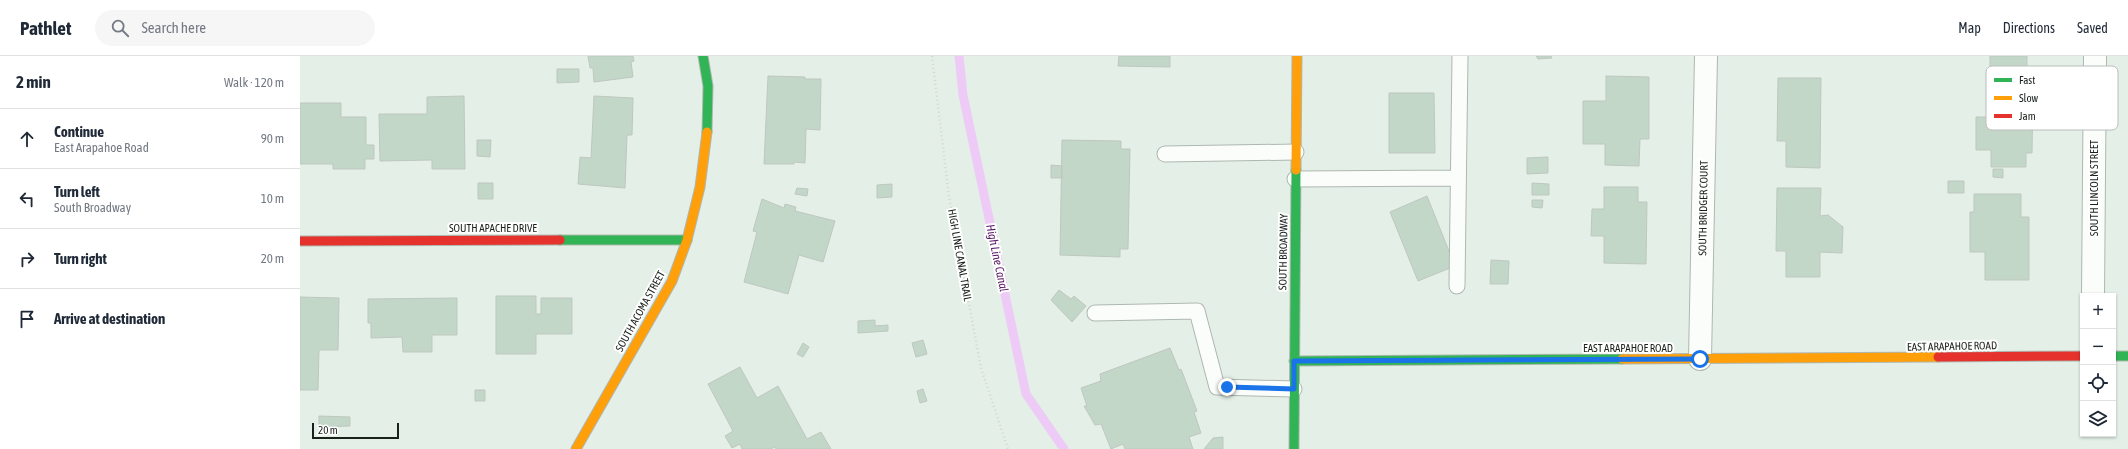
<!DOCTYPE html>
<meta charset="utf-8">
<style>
:root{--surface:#fff;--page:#f6f6f7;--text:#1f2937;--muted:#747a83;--line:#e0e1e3}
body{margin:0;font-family:"Asap Condensed",sans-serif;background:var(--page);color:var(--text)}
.controls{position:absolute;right:12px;bottom:12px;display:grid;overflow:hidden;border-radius:0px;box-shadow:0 1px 3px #0004}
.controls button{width:36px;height:36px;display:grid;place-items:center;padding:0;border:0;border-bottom:1px solid var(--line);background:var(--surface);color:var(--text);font:20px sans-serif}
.scale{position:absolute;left:12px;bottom:10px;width:87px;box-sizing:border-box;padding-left:4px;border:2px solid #1a211b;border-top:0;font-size:11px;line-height:14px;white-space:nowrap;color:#1a211b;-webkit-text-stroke:3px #fff;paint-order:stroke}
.stop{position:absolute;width:12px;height:12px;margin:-9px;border:3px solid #1a73e8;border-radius:50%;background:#fff}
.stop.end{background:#1a73e8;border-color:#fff;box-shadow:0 1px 4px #0008}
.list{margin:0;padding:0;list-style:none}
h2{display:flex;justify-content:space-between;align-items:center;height:52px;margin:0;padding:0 16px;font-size:17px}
h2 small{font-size:13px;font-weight:400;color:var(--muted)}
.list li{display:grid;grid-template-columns:26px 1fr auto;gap:12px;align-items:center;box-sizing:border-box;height:60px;padding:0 16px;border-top:1px solid var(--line)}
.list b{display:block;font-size:15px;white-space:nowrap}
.list p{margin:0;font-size:13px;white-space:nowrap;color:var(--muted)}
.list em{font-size:13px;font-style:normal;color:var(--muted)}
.icon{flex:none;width:22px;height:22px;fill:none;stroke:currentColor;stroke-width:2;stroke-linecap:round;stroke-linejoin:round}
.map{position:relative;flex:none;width:1828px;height:393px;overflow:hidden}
header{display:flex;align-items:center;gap:24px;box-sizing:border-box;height:56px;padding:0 20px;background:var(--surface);border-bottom:1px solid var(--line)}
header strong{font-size:19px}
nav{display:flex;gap:22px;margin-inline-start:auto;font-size:14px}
.search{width:280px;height:36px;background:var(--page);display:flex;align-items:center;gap:10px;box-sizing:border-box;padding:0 14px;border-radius:22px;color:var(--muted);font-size:15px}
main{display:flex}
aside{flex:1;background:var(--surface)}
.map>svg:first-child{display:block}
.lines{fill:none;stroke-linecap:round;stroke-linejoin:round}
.stream{stroke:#eecaf6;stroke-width:9}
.building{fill:#c3d7c8;stroke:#bec7c0}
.lane-casing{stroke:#aeb7b0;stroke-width:17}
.street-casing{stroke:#aeb7b0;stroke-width:24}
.fast-casing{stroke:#aeb7b0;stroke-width:11}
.slow-casing{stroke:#aeb7b0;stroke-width:11}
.jam-casing{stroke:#aeb7b0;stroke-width:11}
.path{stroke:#d3d6d3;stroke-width:2.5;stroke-dasharray:1 3;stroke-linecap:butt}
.lane{stroke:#fbfdfb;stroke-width:15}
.street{stroke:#fbfdfb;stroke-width:22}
.fast{stroke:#30b455;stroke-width:9}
.slow{stroke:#ff9f0a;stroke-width:9}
.jam{stroke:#e5322d;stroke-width:9}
.route{stroke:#1a73e8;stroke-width:5}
.labels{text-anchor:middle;stroke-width:4;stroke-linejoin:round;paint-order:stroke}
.street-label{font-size:11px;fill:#1a211b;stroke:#fff}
.water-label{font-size:12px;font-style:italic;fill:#571563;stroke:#fff}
.key{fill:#fff;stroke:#babcbb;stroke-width:1}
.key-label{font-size:11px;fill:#1a211b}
</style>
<header>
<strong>Pathlet</strong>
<div class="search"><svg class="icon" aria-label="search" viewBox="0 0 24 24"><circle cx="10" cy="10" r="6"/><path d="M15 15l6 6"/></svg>Search here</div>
<nav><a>Map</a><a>Directions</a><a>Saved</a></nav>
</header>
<main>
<aside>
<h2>2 min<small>Walk · 120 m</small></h2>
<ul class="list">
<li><svg class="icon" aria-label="ahead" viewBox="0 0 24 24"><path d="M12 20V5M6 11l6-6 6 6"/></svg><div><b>Continue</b><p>East Arapahoe Road</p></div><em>90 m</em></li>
<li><svg class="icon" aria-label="left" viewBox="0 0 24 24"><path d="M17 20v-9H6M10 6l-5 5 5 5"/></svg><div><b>Turn left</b><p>South Broadway</p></div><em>10 m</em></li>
<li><svg class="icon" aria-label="right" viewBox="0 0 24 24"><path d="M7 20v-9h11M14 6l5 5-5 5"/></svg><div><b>Turn right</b></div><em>20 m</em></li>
<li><svg class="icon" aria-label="arrive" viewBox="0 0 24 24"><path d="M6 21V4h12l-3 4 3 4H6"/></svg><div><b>Arrive at destination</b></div></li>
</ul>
</aside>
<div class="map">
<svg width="1828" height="393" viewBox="0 0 1828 393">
<rect width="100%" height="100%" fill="#e4f0e7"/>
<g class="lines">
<!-- stream -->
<path class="stream" d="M659,0L663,39L726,338L764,393"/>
</g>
<!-- building -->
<path class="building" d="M288,0H333L334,5L331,6L333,21L294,26L293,12H290Z
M819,0H870V11L818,10Z
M1236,0H1251L1252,2L1238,3Z
M1690,0H1727V14L1690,13Z
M257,13H279V26L257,27Z
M468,20L505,21V23H521L520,74L506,73L505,107L494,106V108H464Z
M1306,20L1349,21V83H1340L1339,110L1305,109V88H1283V45H1306Z
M1478,22H1521L1520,112L1486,111V85H1477Z
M1692,34H1733L1732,97H1726V111H1691V94H1676V61H1692Z
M1089,37H1134L1135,97H1089Z
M164,40L165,113H132V104L80,105L79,58H127V41Z
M294,40L333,42L332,79H327L325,132L278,128L280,101L291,102Z
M0,47H41V61H66V89H74V103H65V113H33V108H0Z
M177,84H191L190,101L177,100Z
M762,84L821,85V93H830L828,193H820V201L760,199Z
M1248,101V117L1227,118V102Z
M751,109L762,110V122H751Z
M1693,113H1703V122L1693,121Z
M1648,125H1664V137H1648Z
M178,127H193V143H178Z
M1232,127L1249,128V139H1232Z
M592,128V141L577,142V129Z
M1304,131H1338V146H1347L1346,208L1304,207V180H1291L1292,153H1304Z
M497,132L508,133L507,140L495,138Z
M1477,132H1521L1520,160L1528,159L1543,171L1542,197L1520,196V221H1486V195H1476Z
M1674,138H1721V161H1729V224H1685V196H1670V156H1674Z
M1127,140L1155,210L1118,225L1090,156Z
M462,143L484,152L485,148L496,151L495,155L535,165L523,206L499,199L488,238L444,226L457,176L453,175Z
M1232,144H1243L1242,152L1232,151Z
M1191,204L1209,205L1208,228H1190Z
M759,234L771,243L774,240L786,250L772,266L751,244Z
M196,240H236V258H241V242H272V278H236V298H196Z
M0,241L39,242L38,294H19L18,334H0Z
M157,242V279H132V296H103L102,281L71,282V267H68V243Z
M575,264V270L588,269V275L558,277V265Z
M623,284L627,298L616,301L612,287Z
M503,287L509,291L503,301L497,298Z
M870,292L879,314L881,313L897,355L894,356L901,377L889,381L893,393H825L823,388L811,393L801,368L795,369L784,350H787L781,332L801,325L800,318Z
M440,311L457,342L478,330L507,383L521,376L531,393H476L475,391L471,393H442L440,388L432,392L425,380L433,375L408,328Z
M623,333L627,345L620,347L617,335Z
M175,334H185V345H175Z
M19,360L50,361V370L19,371Z
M923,381V393H904L913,382Z"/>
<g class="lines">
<!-- lane casing -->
<g class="lane-casing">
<path id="lane" d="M865,98L996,96
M995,123L1158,122
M1157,230L1160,0
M795,257L897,255L917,331L994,333"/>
</g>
<!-- street casing -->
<g class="street-casing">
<path id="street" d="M1793,240L1795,0
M1400,303L1406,0"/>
</g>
<!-- fast casing -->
<g class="fast-casing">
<path id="fast" d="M403,0L408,30L407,76
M260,184H387
M1813,300H1828
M994,305L1322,303
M994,393L996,114"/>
</g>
<!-- slow casing -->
<g class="slow-casing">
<path id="slow" d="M996,114L997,0
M1322,303L1638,301
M276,393L372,225L387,184L400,131L407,76"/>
</g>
<!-- jam casing -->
<g class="jam-casing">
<path id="jam" d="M0,185L260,184
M1638,301L1783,300"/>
</g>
<!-- path -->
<path class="path" d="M632,0L649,141L681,312L708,393"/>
<!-- lane -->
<use href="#lane" class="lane"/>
<!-- street -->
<use href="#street" class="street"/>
<!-- fast -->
<use href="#fast" class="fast"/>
<!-- slow -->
<use href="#slow" class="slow"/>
<!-- jam -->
<use href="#jam" class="jam"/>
</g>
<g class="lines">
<!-- route -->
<path class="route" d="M927,331L994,333V305L1400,303"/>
</g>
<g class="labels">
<!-- street labels -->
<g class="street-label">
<text transform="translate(1794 132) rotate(-90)" y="4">SOUTH LINCOLN STREET</text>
<text transform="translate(1403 152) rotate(-89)" y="4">SOUTH BRIDGER COURT</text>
<text x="193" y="176">SOUTH APACHE DRIVE</text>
<text transform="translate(983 196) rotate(-89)" y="4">SOUTH BROADWAY</text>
<text transform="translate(660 199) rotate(80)" y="4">HIGH LINE CANAL TRAIL</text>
<text transform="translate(340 255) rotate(-61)" y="4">SOUTH ACOMA STREET</text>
<text transform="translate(1652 290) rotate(-1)" y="4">EAST ARAPAHOE ROAD</text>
<text x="1328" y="296">EAST ARAPAHOE ROAD</text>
</g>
<!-- water labels -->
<g class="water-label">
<text transform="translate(697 202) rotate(78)" y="4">High Line Canal</text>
</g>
</g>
<!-- legend -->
<rect x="1686" y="10" width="132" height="64" rx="6" class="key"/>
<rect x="1694" y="22" width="18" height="4" fill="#30b455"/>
<rect x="1694" y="40" width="18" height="4" fill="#ff9f0a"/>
<rect x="1694" y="58" width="18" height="4" fill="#e5322d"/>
<g class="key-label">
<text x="1719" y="28">Fast</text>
<text x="1719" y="46">Slow</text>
<text x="1719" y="64">Jam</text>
</g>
</svg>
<div class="controls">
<button>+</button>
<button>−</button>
<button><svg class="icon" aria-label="locate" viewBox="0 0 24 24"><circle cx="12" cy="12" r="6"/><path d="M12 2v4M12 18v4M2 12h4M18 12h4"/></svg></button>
<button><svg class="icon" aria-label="layers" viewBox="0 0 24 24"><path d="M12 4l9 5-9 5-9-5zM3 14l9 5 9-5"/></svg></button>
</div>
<div class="scale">20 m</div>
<div class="stop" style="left:1400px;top:303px"></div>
<div class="stop end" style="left:927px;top:331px"></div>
</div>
</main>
